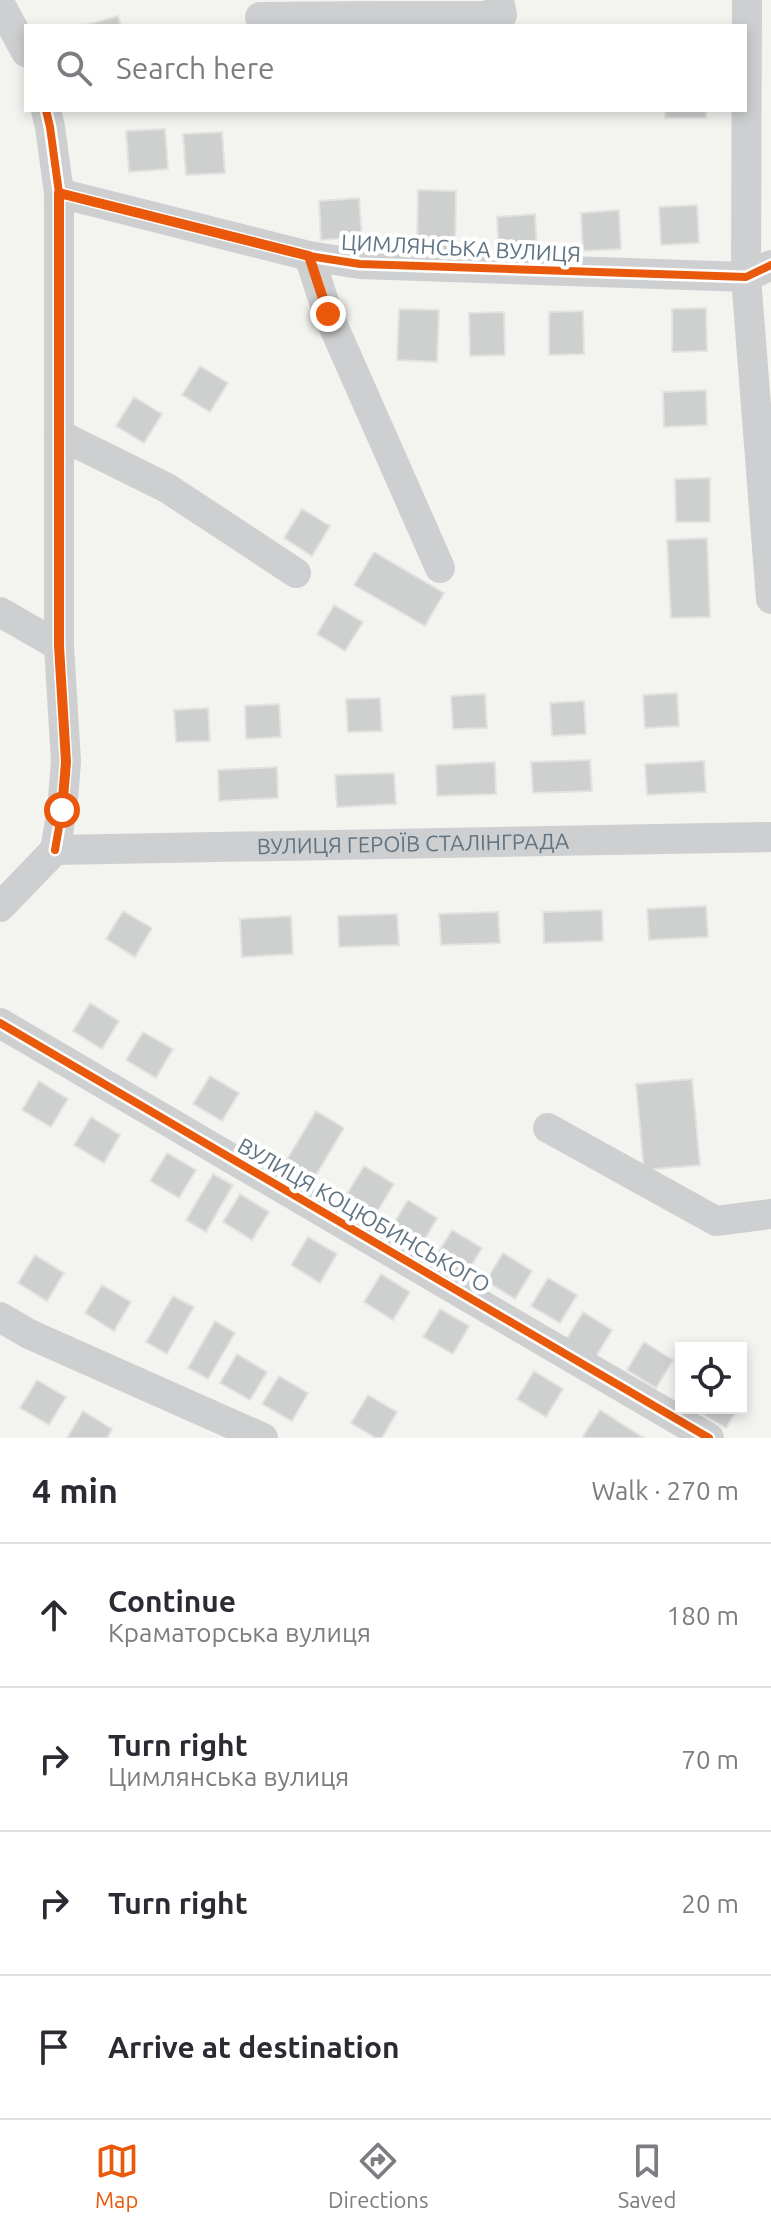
<!DOCTYPE html>
<meta charset="utf-8">
<style>
:root{--surface:#fff;--page:#f7f7f7;--text:#2b2b33;--muted:#7c7c81;--line:#e1e1e2;--accent:#ea580c}
body{margin:0;font-family:Ubuntu,sans-serif;background:var(--page);color:var(--text)}
.controls{position:absolute;right:24px;bottom:24px;display:grid;overflow:hidden;border-radius:0px;box-shadow:0 4px 12px #0003}
.controls button{width:72px;height:72px;display:grid;place-items:center;padding:0;border:0;border-bottom:2px solid var(--line);background:var(--surface);color:var(--text);font:40px sans-serif}
.stop{position:absolute;width:24px;height:24px;margin:-18px;border:6px solid #ea580c;border-radius:50%;background:#fff}
.stop.end{background:#ea580c;border-color:#fff;box-shadow:0 2px 8px #0008}
.list{margin:0;padding:0;list-style:none}
h2{display:flex;justify-content:space-between;align-items:center;height:104px;margin:0;padding:0 32px;font-size:34px}
h2 small{font-size:26px;font-weight:400;color:var(--muted)}
.list li{display:grid;grid-template-columns:52px 1fr auto;gap:24px;align-items:center;box-sizing:border-box;height:144px;padding:0 32px;border-top:2px solid var(--line)}
.list b{display:block;font-size:30px;white-space:nowrap}
.list p{margin:0;font-size:26px;white-space:nowrap;color:var(--muted)}
.list em{font-size:26px;font-style:normal;color:var(--muted)}
.icon{flex:none;width:44px;height:44px;fill:none;stroke:currentColor;stroke-width:2;stroke-linecap:round;stroke-linejoin:round}
.map{position:relative;flex:none;width:771px;height:1438px;overflow:hidden}
.search{position:absolute;background:var(--surface);box-shadow:0 4px 12px #0003;left:24px;right:24px;top:24px;height:88px;display:flex;align-items:center;gap:20px;box-sizing:border-box;padding:0 28px;border-radius:0px;color:var(--muted);font-size:30px}
.sheet{height:680px;background:var(--surface)}
nav{display:flex;justify-content:space-around;align-items:center;box-sizing:border-box;height:112px;border-top:2px solid var(--line);background:var(--surface);font-size:22px;color:var(--muted)}
nav a{display:grid;justify-items:center;gap:4px}
nav .on{color:var(--accent)}
.map>svg:first-child{display:block}
.building{fill:#cecfcf;stroke:#e2e2e1;stroke-width:2}
.lines{fill:none;stroke-linecap:round;stroke-linejoin:round}
.minor{stroke:#cecfd0;stroke-width:30}
.cycleway-casing{stroke:#fff;stroke-width:13}
.cycleway{stroke:#e8590c;stroke-width:8}
.route{stroke:#ea580c;stroke-width:10}
.labels{text-anchor:middle;stroke-width:8;stroke-linejoin:round;paint-order:stroke}
.street-label{font-size:22px;fill:#617483;stroke:#fff}
</style>
<div class="map">
<svg width="771" height="1438" viewBox="0 0 771 1438">
<rect width="100%" height="100%" fill="#f3f3f0"/>
<!-- building -->
<path class="building" d="M118,16L121,26H86V25Z
M665,110H706V118H665Z
M165,129L168,169L129,172L126,131Z
M222,132L225,173L186,175L183,134Z
M418,190L456,191L455,250H417Z
M359,198L362,237L321,240L319,201Z
M697,205L699,243L661,245L659,207Z
M619,210L621,249L583,251L581,213Z
M535,214L537,253L499,255L497,217Z
M706,308L707,351L672,352V309Z
M399,309L439,310L437,362L397,360Z
M583,311L584,354L549,355V312Z
M504,312L505,355L470,356L469,313Z
M200,366L228,383L210,412L182,395Z
M706,390L707,425L664,427L663,392Z
M134,397L162,414L144,443L116,426Z
M710,478V522H676L675,479Z
M302,509L330,526L312,556L284,538Z
M707,538L710,617L671,618L667,540Z
M374,552L444,593L425,626L354,585Z
M334,605L363,622L345,651L317,634Z
M677,693L679,726L645,728L643,695Z
M485,694L487,728L453,729L451,696Z
M380,698L382,731L348,732L346,699Z
M584,701L586,734L552,736L550,703Z
M279,704L281,737L246,739L245,706Z
M208,708L210,741L176,742L174,710Z
M590,760L592,791L533,793L531,762Z
M704,761L706,792L647,795L645,764Z
M495,762L496,794L437,796L436,765Z
M277,767L278,798L219,801L218,770Z
M394,773L396,804L337,807L335,775Z
M706,906L708,937L649,940L647,909Z
M602,910L603,941L544,943L543,912Z
M123,911L152,928L135,957L106,939Z
M498,912L500,943L441,945L439,914Z
M397,914L399,945L339,947L338,916Z
M291,916L293,954L242,957L240,919Z
M90,1003L119,1021L102,1049L73,1031Z
M143,1032L173,1049L156,1078L126,1060Z
M210,1076L239,1093L222,1121L193,1104Z
M692,1079L700,1165L644,1170L636,1084Z
M39,1081L68,1099L51,1127L22,1110Z
M316,1111L344,1128L313,1180L285,1163Z
M91,1117L120,1135L104,1163L74,1145Z
M167,1153L196,1170L179,1198L150,1181Z
M364,1166L394,1184L377,1212L347,1194Z
M213,1174L233,1185L206,1232L186,1220Z
M240,1194L269,1212L252,1240L223,1222Z
M408,1200L437,1218L421,1246L391,1228Z
M452,1230L482,1248L465,1276L435,1258Z
M308,1237L337,1254L320,1283L291,1265Z
M503,1253L532,1271L515,1299L486,1281Z
M35,1255L64,1273L47,1301L18,1283Z
M381,1274L410,1292L393,1320L364,1302Z
M548,1278L577,1295L560,1323L531,1306Z
M102,1285L131,1302L114,1331L85,1313Z
M173,1296L194,1307L167,1354L146,1342Z
M440,1309L469,1326L453,1354L423,1337Z
M583,1312L612,1330L595,1358L566,1340Z
M215,1321L235,1333L208,1379L188,1368Z
M644,1342L673,1360L656,1388L627,1370Z
M237,1354L267,1372L250,1400L220,1383Z
M534,1371L563,1389L546,1417L517,1399Z
M279,1376L308,1393L292,1421L262,1404Z
M37,1380L66,1397L49,1425L20,1408Z
M368,1395L397,1412L382,1438H376L351,1423Z
M699,1408H738L726,1428L697,1411Z
M600,1410L644,1438H586L583,1436Z
M83,1411L112,1429L107,1438H67Z"/>
<g class="lines">
<!-- minor -->
<g class="minor">
<path d="M747,0L746,277L771,599"/>
<path d="M0,4L26,52"/>
<path d="M260,17L502,15L499,0"/>
<path d="M46,110L50,127L59,193V646L66,762L62,810L55,850"/>
<path d="M59,193L309,256L360,264L746,277L771,265"/>
<path d="M309,256L328,314L440,568"/>
<path d="M60,435L167,488L296,573"/>
<path d="M0,612L59,646"/>
<path id="s1" d="M55,850L771,837"/>
<path d="M0,907L55,850"/>
<path d="M0,1023L709,1438"/>
<path d="M548,1128L716,1221L771,1214"/>
<path d="M0,1317L29,1334L263,1438"/>
</g>
<!-- cycleway casing -->
<g class="cycleway-casing">
<path id="cycleway" d="M46,110L50,127L59,193V646L66,762L62,810L55,850
M59,193L309,256L360,264L746,277L771,265
M0,1023L709,1438"/>
</g>
<!-- cycleway -->
<use href="#cycleway" class="cycleway"/>
</g>
<g class="lines">
<!-- route -->
<path class="route" d="M62,810L66,762L59,646V193L309,256L328,314"/>
</g>
<g class="labels">
<!-- street labels -->
<g class="street-label">
<text transform="translate(461 248) rotate(3)" y="8">ЦИМЛЯНСЬКА ВУЛИЦЯ</text>
<text dy="8" stroke="none"><textPath href="#s1" startOffset="358">ВУЛИЦЯ ГЕРОЇВ СТАЛІНГРАДА</textPath></text>
<text transform="translate(364 1215) rotate(30)" y="8">ВУЛИЦЯ КОЦЮБИНСЬКОГО</text>
</g>
</g>
</svg>
<div class="controls">
<button><svg class="icon" aria-label="locate" viewBox="0 0 24 24"><circle cx="12" cy="12" r="6"/><path d="M12 2v4M12 18v4M2 12h4M18 12h4"/></svg></button>
</div>
<div class="stop" style="left:62px;top:810px"></div>
<div class="stop end" style="left:328px;top:314px"></div>
<div class="search"><svg class="icon" aria-label="search" viewBox="0 0 24 24"><circle cx="10" cy="10" r="6"/><path d="M15 15l6 6"/></svg>Search here</div>
</div>
<section class="sheet">
<h2>4 min<small>Walk · 270 m</small></h2>
<ul class="list">
<li><svg class="icon" aria-label="ahead" viewBox="0 0 24 24"><path d="M12 20V5M6 11l6-6 6 6"/></svg><div><b>Continue</b><p>Краматорська вулиця</p></div><em>180 m</em></li>
<li><svg class="icon" aria-label="right" viewBox="0 0 24 24"><path d="M7 20v-9h11M14 6l5 5-5 5"/></svg><div><b>Turn right</b><p>Цимлянська вулиця</p></div><em>70 m</em></li>
<li><svg class="icon" aria-label="right" viewBox="0 0 24 24"><path d="M7 20v-9h11M14 6l5 5-5 5"/></svg><div><b>Turn right</b></div><em>20 m</em></li>
<li><svg class="icon" aria-label="arrive" viewBox="0 0 24 24"><path d="M6 21V4h12l-3 4 3 4H6"/></svg><div><b>Arrive at destination</b></div></li>
</ul>
</section>
<nav>
<a class="on"><svg class="icon" aria-label="map" viewBox="0 0 24 24"><path d="M3 6l6-2 6 2 6-2v14l-6 2-6-2-6 2zM9 4v14M15 6v14"/></svg>Map</a>
<a><svg class="icon" aria-label="directions" viewBox="0 0 24 24"><path d="M12 3l9 9-9 9-9-9zM9 14v-3h6M13 9l2 2-2 2"/></svg>Directions</a>
<a><svg class="icon" aria-label="saved" viewBox="0 0 24 24"><path d="M7 4h10v16l-5-4-5 4z"/></svg>Saved</a>
</nav>
